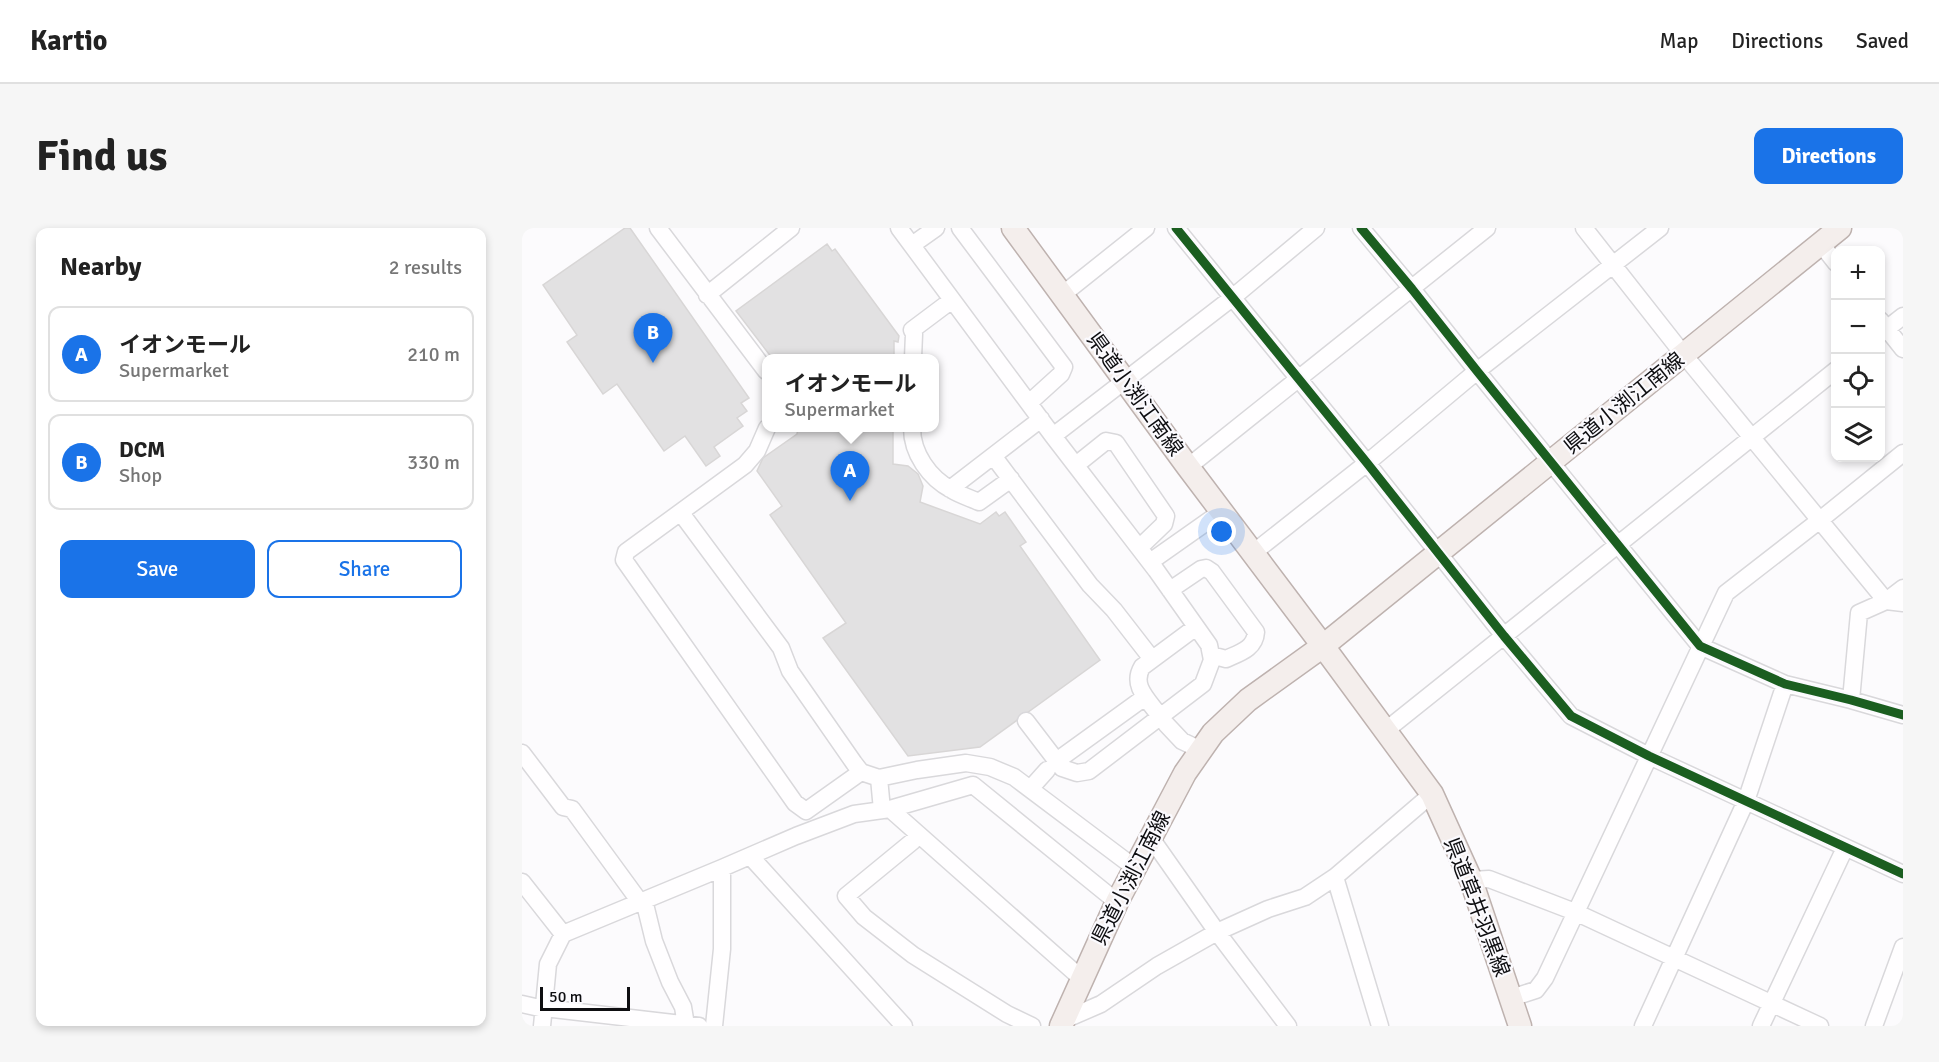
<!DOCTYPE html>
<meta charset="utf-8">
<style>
:root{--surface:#fff;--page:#f6f6f6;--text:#222;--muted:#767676;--line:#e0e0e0;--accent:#1a73e8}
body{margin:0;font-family:Signika,"Noto Sans JP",sans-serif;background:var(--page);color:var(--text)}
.controls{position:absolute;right:18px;top:18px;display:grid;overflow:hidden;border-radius:12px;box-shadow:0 3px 9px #0003}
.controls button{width:54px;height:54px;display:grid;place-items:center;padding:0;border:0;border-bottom:2px solid var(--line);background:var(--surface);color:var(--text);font:30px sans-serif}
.scale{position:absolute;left:18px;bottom:15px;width:90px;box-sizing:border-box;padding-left:6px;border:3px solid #0e0e11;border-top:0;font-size:16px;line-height:21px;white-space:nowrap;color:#0e0e11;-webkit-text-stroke:4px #fbfafe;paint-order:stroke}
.you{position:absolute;left:700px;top:304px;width:21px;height:21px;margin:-15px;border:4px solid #fff;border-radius:50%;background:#1a73e8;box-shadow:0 0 0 9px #1a73e833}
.badge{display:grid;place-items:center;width:39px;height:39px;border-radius:50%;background:var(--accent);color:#fff;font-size:20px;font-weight:700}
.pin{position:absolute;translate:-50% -50px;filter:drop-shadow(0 2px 3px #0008)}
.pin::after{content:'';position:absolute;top:32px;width:21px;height:18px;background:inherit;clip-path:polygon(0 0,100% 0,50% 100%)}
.popup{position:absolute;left:240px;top:126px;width:177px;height:78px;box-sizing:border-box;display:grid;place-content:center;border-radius:12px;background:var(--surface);filter:drop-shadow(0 2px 4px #0005);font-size:20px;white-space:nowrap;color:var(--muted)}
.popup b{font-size:22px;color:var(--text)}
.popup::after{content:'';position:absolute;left:50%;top:100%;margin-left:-12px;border:12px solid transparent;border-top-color:var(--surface)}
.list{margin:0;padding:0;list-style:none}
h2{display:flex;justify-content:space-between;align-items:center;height:78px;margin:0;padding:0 24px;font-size:26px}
h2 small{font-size:20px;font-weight:400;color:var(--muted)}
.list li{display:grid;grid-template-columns:39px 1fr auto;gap:18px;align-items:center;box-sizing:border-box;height:96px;margin:0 12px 12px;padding:0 12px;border:2px solid var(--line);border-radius:12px}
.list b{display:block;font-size:22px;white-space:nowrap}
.list p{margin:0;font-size:20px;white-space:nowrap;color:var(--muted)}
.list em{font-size:20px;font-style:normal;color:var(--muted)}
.actions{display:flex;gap:12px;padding:18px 24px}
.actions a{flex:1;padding:14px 0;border:2px solid var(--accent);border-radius:12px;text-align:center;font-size:21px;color:var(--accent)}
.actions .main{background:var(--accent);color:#fff}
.icon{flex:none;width:33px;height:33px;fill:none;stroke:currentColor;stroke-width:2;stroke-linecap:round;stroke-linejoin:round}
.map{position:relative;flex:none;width:1381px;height:798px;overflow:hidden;border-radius:12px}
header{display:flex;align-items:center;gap:36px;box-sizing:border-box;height:84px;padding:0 30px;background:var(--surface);border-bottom:2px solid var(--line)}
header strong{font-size:28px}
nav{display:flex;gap:33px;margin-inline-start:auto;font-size:21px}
.intro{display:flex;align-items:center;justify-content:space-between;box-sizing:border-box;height:144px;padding:0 36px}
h1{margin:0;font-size:42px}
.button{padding:15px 27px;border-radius:12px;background:var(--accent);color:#fff;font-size:21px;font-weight:700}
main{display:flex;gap:36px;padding:0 36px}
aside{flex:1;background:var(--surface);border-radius:12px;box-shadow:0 3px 9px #0003}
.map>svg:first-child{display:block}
.building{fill:#e2e1e2;stroke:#d8d6d6;stroke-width:1.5}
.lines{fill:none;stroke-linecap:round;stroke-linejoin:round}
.minor-casing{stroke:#d9d8db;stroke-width:19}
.major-casing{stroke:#beb2af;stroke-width:25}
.minor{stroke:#fffeff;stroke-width:16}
.major{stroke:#f4eeec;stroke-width:22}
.cycleway-casing{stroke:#fbfafe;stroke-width:13}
.cycleway{stroke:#1b5e20;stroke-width:9}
.labels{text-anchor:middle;stroke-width:4.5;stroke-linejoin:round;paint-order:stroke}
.street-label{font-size:21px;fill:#0e0e11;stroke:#fbfafe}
</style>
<header>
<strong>Kartio</strong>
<nav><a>Map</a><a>Directions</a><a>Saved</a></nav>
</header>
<div class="intro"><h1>Find us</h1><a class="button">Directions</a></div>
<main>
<aside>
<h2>Nearby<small>2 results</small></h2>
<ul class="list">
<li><span class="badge">A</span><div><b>イオンモール</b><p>Supermarket</p></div><em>210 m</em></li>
<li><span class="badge">B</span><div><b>DCM</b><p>Shop</p></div><em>330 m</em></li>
</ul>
<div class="actions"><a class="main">Save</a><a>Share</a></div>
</aside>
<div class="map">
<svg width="1381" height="798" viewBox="0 0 1381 798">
<rect width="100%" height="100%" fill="#fcfbfd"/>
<!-- building -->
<path class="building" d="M103,0H108L227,170L219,175L225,183L215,190L221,198L192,219L198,228L184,238L163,208L142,223L95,156L81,166L45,114L55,107L21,57Z
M305,16L310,23L313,21L377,108L376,114L372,113V130H250L214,83Z
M276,200H371V236L386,238L396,246L401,258L398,274L458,296L474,284L477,288L483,284L504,314L498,318L578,432L458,519L386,528L301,410L324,395L248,287L260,278L235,243L241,230L275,206Z"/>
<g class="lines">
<!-- minor casing -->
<g class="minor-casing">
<path id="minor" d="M136,0L244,143
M377,0L531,208L634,342L687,417L690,432L681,456L567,543L555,545L540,540L504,493
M438,0L542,139L539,146L507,175
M654,0L845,235L982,408L1049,488L1127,528L1381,646
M839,0L890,61L955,143L1178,418L1263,456L1329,472L1381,487
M1062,0L1158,122L1364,373L1381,375
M1299,16L1314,35
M390,17L414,0
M185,67L269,0
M540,67L624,0
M1358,92L1381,121
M1358,106L1381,88
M391,130L392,106L390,102L430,72
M245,200L235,223L223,237L104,324L102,332L273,575L284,583L339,544
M390,200C390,225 407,250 430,262C438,267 448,270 457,274L489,251
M531,208L710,70L794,0
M472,229L568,357L592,382L630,431
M554,237L584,213L594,215L644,288L642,296L617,320
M666,239L965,0
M428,261L519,191
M159,285L259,420L268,443L332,535L339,544L357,550L395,542L444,535L468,539L492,549L613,640
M731,325L845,235L955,143L1138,0
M628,334L699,284
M648,362L679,341L684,340L690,344L734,404C733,421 717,425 704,431L689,427
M1329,472L1337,385L1364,373L1381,360
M634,483C623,469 610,456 620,439L674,399
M644,496L660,513L679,522
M863,503L1314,142
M0,525L41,579L50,581L118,674
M540,529L623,469
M357,550L360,582
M508,561L525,542
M368,581L560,751
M396,607L391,613L324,668L342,689L391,727L485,786L510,798
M629,610L695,704L766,798
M228,628L382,798
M813,649L858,798
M949,652L967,651L1053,684L1298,798
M0,654L41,706
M122,672L132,713L148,754L161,779L164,797
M989,770L1014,762L1023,750L1204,365L1298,292L1381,225
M0,776L22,781H31L177,798
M542,792L579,776L635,738L695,704L746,681L783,669L813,649L910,566
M20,798L26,736L41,706L200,640L274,608L332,586L368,581L451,557L595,674
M192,798L200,721V640
M1121,798L1224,573L1263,456
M1239,798L1323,620
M1352,798L1381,719"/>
</g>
<!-- major casing -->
<g class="major-casing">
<path id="major" d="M491,0L666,239L801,418L910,566L949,652L998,798
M539,798L595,674L663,545L691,505L726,472L801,418L1318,0"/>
</g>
<!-- minor -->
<use href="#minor" class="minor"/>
<!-- major -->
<use href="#major" class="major"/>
<!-- cycleway casing -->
<g class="cycleway-casing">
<path id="cycleway" d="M654,0L845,235L982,408L1049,488L1127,528L1381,646
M839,0L890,61L955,143L1178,418L1263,456L1329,472L1381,487"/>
</g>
<!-- cycleway -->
<use href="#cycleway" class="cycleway"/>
</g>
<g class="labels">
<!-- street labels -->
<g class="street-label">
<text transform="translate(613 166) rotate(54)" y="7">県道小渕江南線</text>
<text transform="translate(1102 175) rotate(-39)" y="7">県道小渕江南線</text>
<text transform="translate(609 650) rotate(-63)" y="7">県道小渕江南線</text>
<text transform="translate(955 679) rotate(69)" y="7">県道草井羽黒線</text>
</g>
</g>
</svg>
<div class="controls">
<button>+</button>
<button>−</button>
<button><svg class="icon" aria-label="locate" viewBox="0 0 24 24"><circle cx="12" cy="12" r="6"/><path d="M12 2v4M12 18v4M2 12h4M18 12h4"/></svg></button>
<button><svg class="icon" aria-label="layers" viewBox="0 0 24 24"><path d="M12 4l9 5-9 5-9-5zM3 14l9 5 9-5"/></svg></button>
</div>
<div class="scale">50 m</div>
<div class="you"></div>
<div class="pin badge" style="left:328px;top:273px">A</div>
<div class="popup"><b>イオンモール</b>Supermarket</div>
<div class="pin badge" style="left:131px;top:135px">B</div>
</div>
</main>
